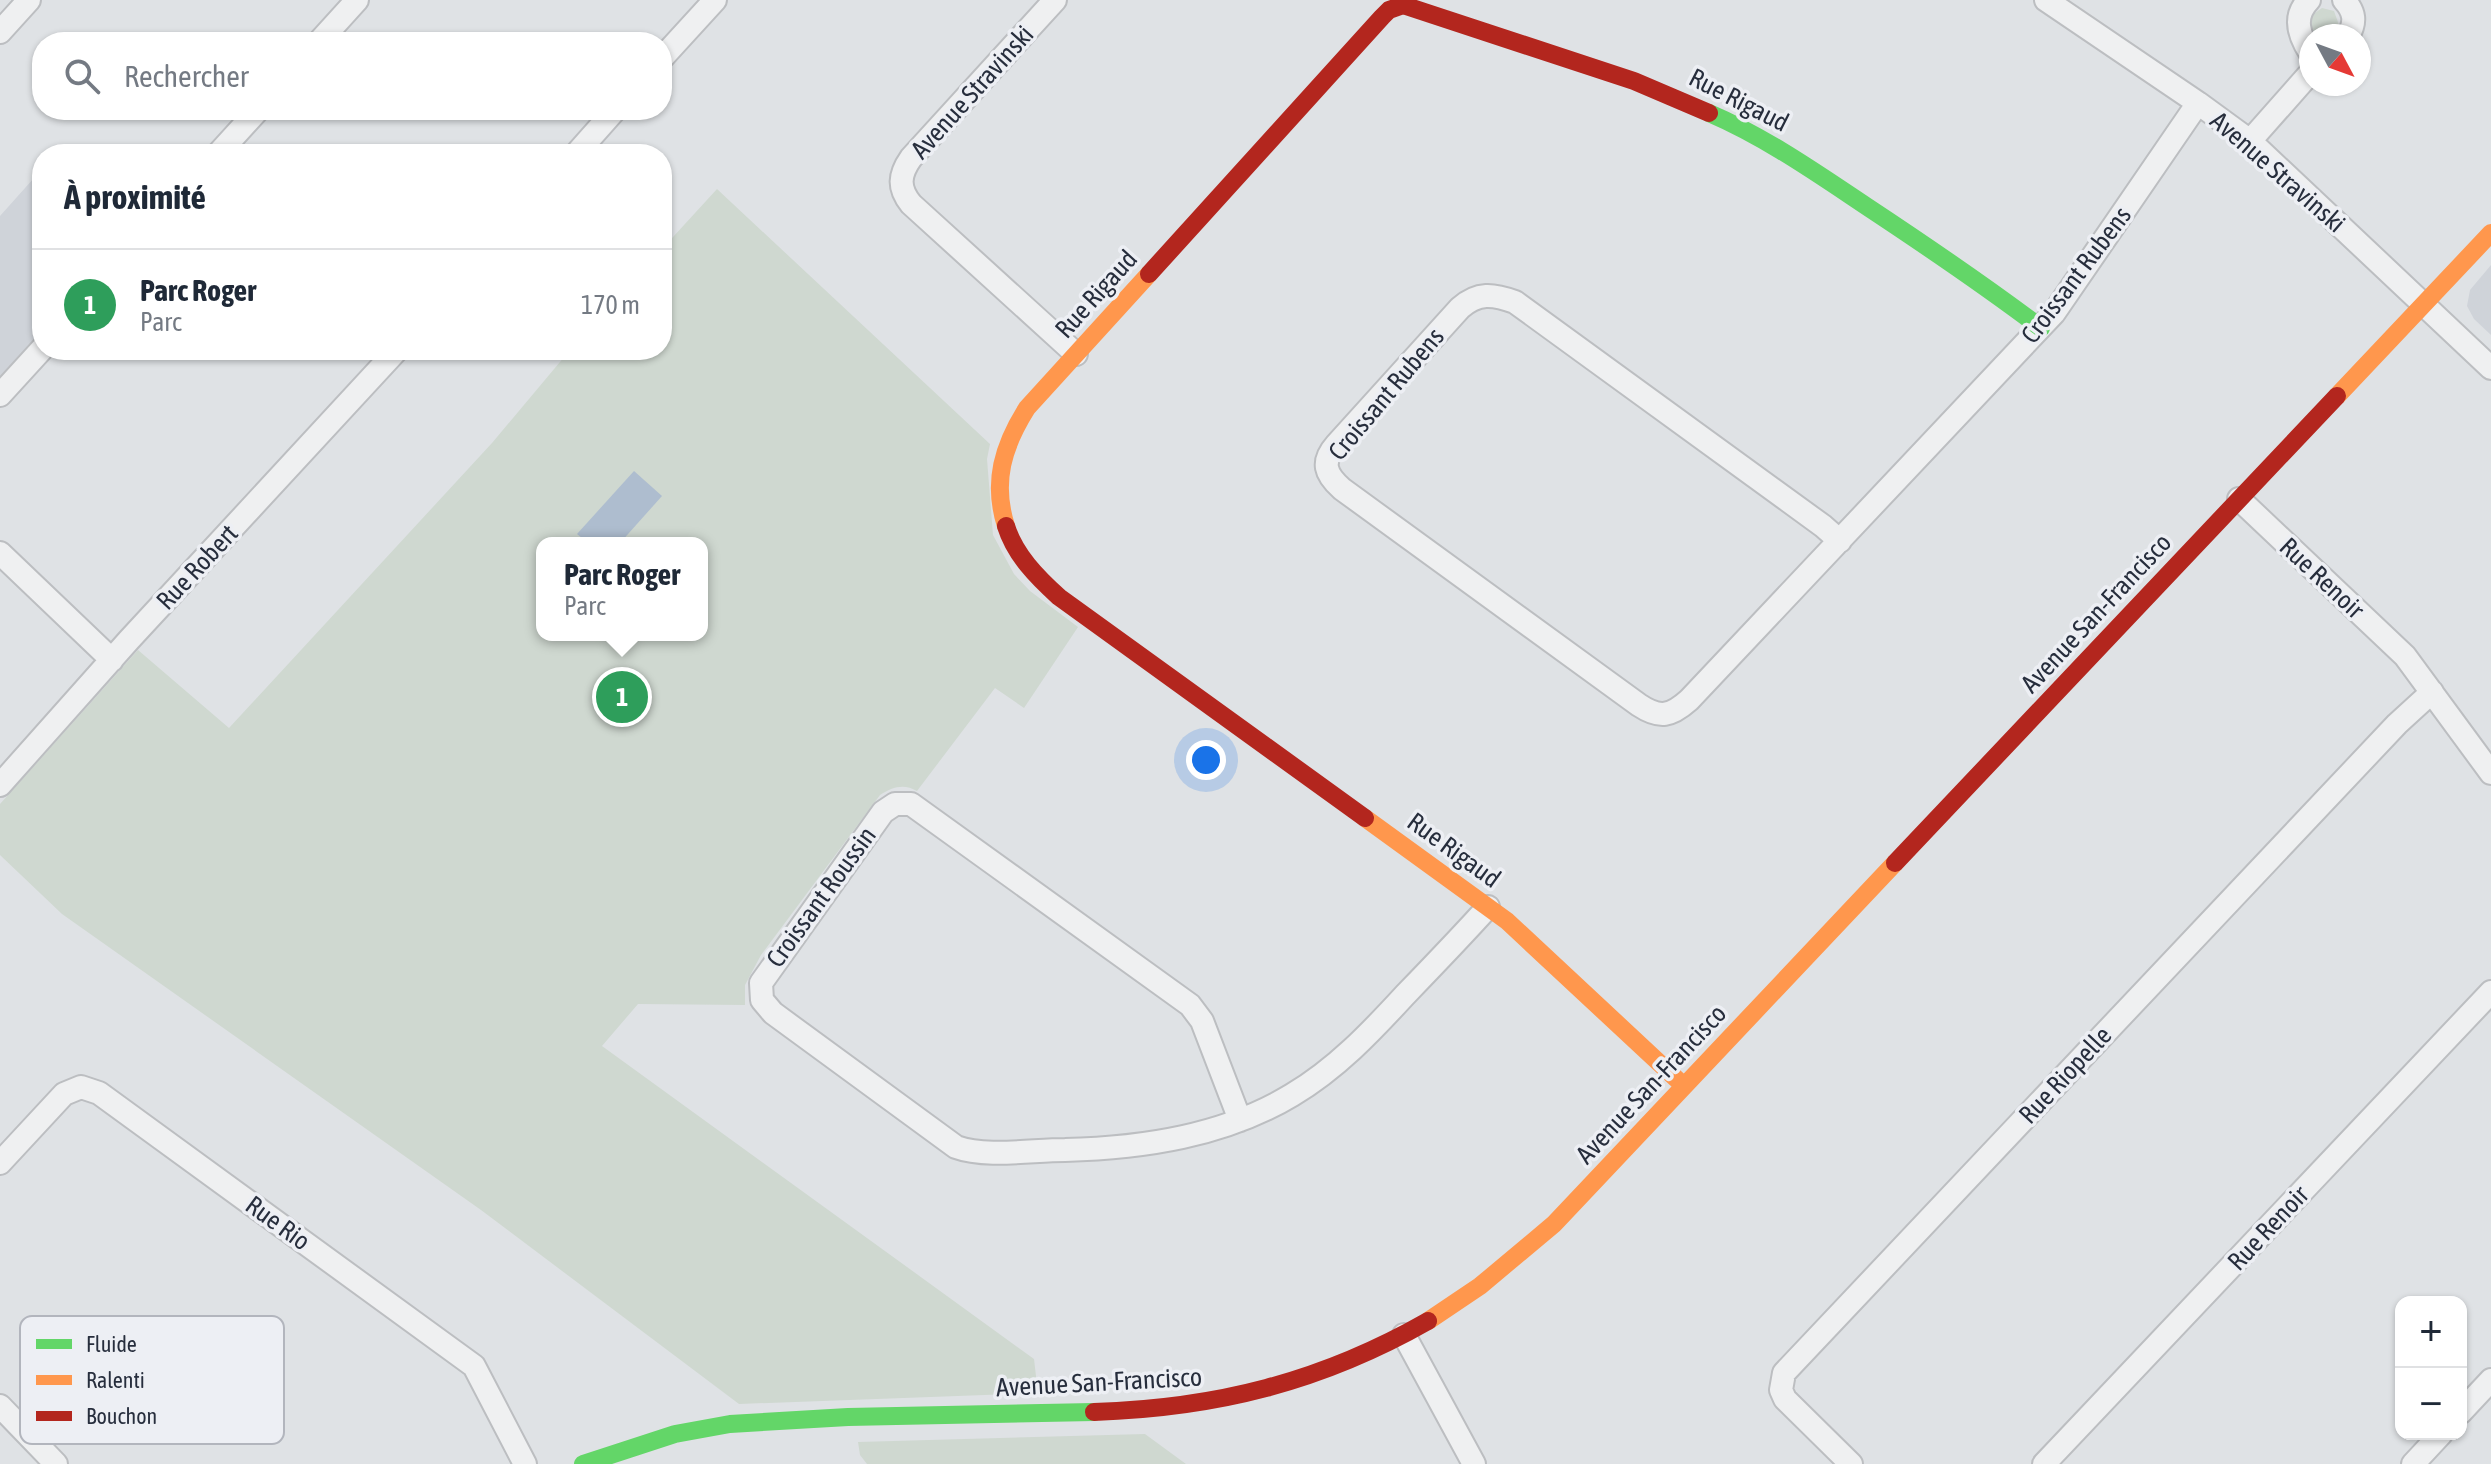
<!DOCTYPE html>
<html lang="fr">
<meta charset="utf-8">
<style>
:root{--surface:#fff;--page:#f6f6f7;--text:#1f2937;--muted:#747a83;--line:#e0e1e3;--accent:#676d78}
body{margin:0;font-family:"Asap Condensed",sans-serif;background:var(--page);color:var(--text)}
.controls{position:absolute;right:24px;bottom:24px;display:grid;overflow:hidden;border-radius:16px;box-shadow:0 2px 6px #0004}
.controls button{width:72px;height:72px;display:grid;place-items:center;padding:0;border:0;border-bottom:2px solid var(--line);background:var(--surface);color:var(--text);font:40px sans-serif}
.compass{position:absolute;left:2299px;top:24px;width:72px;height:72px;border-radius:50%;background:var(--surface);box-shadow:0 2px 6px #0004;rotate:131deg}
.you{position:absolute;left:1206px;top:760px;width:28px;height:28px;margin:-20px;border:6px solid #fff;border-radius:50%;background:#1a73e8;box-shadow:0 0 0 12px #1a73e833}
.badge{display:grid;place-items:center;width:52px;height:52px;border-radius:50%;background:var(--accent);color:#fff;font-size:26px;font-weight:700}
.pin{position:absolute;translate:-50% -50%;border:4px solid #fff;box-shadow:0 2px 8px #0006}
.popup{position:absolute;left:536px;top:537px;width:172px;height:104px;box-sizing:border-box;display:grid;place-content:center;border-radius:16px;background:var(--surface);filter:drop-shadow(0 2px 6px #0005);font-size:26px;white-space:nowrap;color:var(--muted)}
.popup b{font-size:30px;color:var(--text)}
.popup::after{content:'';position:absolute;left:50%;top:100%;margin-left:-16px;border:16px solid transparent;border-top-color:var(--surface)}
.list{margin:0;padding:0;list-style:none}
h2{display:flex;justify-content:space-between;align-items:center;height:104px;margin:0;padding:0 32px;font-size:34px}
h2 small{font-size:26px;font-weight:400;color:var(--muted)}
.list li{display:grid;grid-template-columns:52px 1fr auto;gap:24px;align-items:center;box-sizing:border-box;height:112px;padding:0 32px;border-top:2px solid var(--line)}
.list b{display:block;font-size:30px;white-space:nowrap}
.list p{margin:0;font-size:26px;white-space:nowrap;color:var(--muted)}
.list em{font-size:26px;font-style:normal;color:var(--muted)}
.icon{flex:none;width:44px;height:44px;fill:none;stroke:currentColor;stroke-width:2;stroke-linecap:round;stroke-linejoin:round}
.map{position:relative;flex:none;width:2491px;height:1464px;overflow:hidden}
.search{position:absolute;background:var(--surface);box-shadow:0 2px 6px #0004;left:32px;top:32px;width:640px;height:88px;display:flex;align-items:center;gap:20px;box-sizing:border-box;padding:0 28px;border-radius:32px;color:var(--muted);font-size:30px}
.panel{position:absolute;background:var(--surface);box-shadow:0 2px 6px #0004;left:32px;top:144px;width:640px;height:216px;border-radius:32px}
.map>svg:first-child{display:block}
.built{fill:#cfd3d9}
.green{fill:#cfd8d0;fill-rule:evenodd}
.water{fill:#aebdcf}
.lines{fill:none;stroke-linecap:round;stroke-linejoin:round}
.street-casing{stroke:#bcbec1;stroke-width:26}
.street{stroke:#eff0f1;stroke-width:22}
.fast{stroke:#63d668;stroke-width:18}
.slow{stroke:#ff974d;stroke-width:18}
.jam{stroke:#b3261e;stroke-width:18}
.labels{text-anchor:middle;stroke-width:7;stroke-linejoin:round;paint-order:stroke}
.street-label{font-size:26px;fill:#272e3d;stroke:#edeff4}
.key{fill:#edeff4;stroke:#b2b5bd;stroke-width:2}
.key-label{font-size:22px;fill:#272e3d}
</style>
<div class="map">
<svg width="2491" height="1464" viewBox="0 0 2491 1464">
<rect width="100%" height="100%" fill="#dfe2e5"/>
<!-- built -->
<path class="built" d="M42,169V335L0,381V216Z
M2491,265V335L2474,319L2467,306L2470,290Z"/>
<!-- green -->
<path class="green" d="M2322,8L2334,11L2339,25L2331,36H2316L2311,26L2312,15Z
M717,189L990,444L987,459L993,535L1014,574L1030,591L1078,627L1024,708L995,688L917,791C904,783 892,787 880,795L761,955L745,985V1005L638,1004L602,1046L1034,1359L1038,1393L739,1404L481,1210L62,914L0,855V804L138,650L229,728L492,443L570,350H662V249ZM542,543H702V635H542Z
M1145,1434L1186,1464H867L860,1455L858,1442Z"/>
<!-- water -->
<path class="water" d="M634,471L662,496L620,543H588L577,534Z"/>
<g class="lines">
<!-- street casing -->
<g class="street-casing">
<path id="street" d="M1055,0L911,158C899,175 898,188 911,204L1076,354
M2046,0L2198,103L2250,141L2491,368
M2309,0C2292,17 2299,36 2311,54
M2344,0C2355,12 2356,22 2348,36
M0,32L29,0
M319,42L357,0
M662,58L715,0
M2250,141L2311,72
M218,154L258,110
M576,154L615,110
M0,395L42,349
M2239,499L2405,656L2491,773
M1840,541L1823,526L1515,302C1493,294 1478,292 1460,308L1336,445C1321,462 1325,474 1342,489L1639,705C1660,719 1671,716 1689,700L2054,313L2198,103
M0,553L112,660
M0,785L129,640L397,350
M1240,1120L1202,1021L1190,1005L911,804H895L883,812L761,983L762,1000L773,1013L956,1147C986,1158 1032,1150 1065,1150C1143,1148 1224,1136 1292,1095C1336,1069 1371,1032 1405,995C1433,966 1461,937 1488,907
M0,1163L64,1094L81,1087L99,1093L474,1366L525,1464
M1404,1335L1474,1464
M0,1406L56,1464
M2461,1412L2491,1380
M1851,1464L1785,1399L1781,1390L1784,1373L2397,724L2432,692
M2044,1464L2491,992
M2413,1464L2441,1434"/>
</g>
<!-- street -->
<use href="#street" class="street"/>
<!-- fast -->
<path class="fast" d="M1709,113C1765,137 1815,172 1866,206C1925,245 1984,285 2041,328
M583,1464L675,1434L730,1424L848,1417L1094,1412"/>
<!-- slow -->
<path class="slow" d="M2337,396L2491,233
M1006,526C992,482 1003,446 1027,408L1149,274
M1365,818L1507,921L1684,1086
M1428,1321L1480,1286L1554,1224L1895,863"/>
<!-- jam -->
<path class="jam" d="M1149,274L1382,17L1389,10L1403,5L1634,81L1709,113
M1006,526C1015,555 1037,577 1059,597L1365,818
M1895,863L2337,396
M1094,1412C1216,1408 1321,1382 1428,1321"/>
</g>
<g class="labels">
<!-- street labels -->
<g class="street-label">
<text transform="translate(972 92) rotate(-48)" y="9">Avenue Stravinski</text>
<text transform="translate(1739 100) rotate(27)" y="9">Rue Rigaud</text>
<text transform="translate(2278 172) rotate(41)" y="9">Avenue Stravinski</text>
<text transform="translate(2076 275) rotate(-53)" y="9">Croissant Rubens</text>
<text transform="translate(1096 294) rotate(-48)" y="9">Rue Rigaud</text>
<text transform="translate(1386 394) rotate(-50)" y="9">Croissant Rubens</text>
<text transform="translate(197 567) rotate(-47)" y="9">Rue Robert</text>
<text transform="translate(2322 578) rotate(43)" y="9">Rue Renoir</text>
<text transform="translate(2096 613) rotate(-47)" y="9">Avenue San-Francisco</text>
<text transform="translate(1454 850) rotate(36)" y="9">Rue Rigaud</text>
<text transform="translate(821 897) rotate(-54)" y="9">Croissant Roussin</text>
<text transform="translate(2065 1075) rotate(-47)" y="9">Rue Riopelle</text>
<text transform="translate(1651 1084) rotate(-47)" y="9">Avenue San-Francisco</text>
<text transform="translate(278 1223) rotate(36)" y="9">Rue Rio</text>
<text transform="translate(2268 1228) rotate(-47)" y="9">Rue Renoir</text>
<text transform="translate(1099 1382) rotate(-3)" y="9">Avenue San-Francisco</text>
</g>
</g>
<!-- legend -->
<rect x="20" y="1316" width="264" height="128" rx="12" class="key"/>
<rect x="36" y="1339" width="36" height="10" fill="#63d668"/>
<rect x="36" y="1375" width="36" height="10" fill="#ff974d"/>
<rect x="36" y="1411" width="36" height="10" fill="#b3261e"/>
<g class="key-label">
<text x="86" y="1352">Fluide</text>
<text x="86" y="1388">Ralenti</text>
<text x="86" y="1424">Bouchon</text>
</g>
</svg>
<div class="controls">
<button>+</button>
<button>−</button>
</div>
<svg class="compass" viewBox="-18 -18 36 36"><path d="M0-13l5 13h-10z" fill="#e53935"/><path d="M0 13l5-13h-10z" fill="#747a83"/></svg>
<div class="you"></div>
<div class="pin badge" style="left:622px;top:697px;background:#2e9e5b">1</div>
<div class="popup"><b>Parc Roger</b>Parc</div>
<div class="search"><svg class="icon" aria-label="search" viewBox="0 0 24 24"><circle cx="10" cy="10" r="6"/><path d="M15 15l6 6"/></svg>Rechercher</div>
<section class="panel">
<h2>À proximité<small></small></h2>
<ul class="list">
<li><span class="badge" style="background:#2e9e5b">1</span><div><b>Parc Roger</b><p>Parc</p></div><em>170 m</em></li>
</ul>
</section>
</div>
